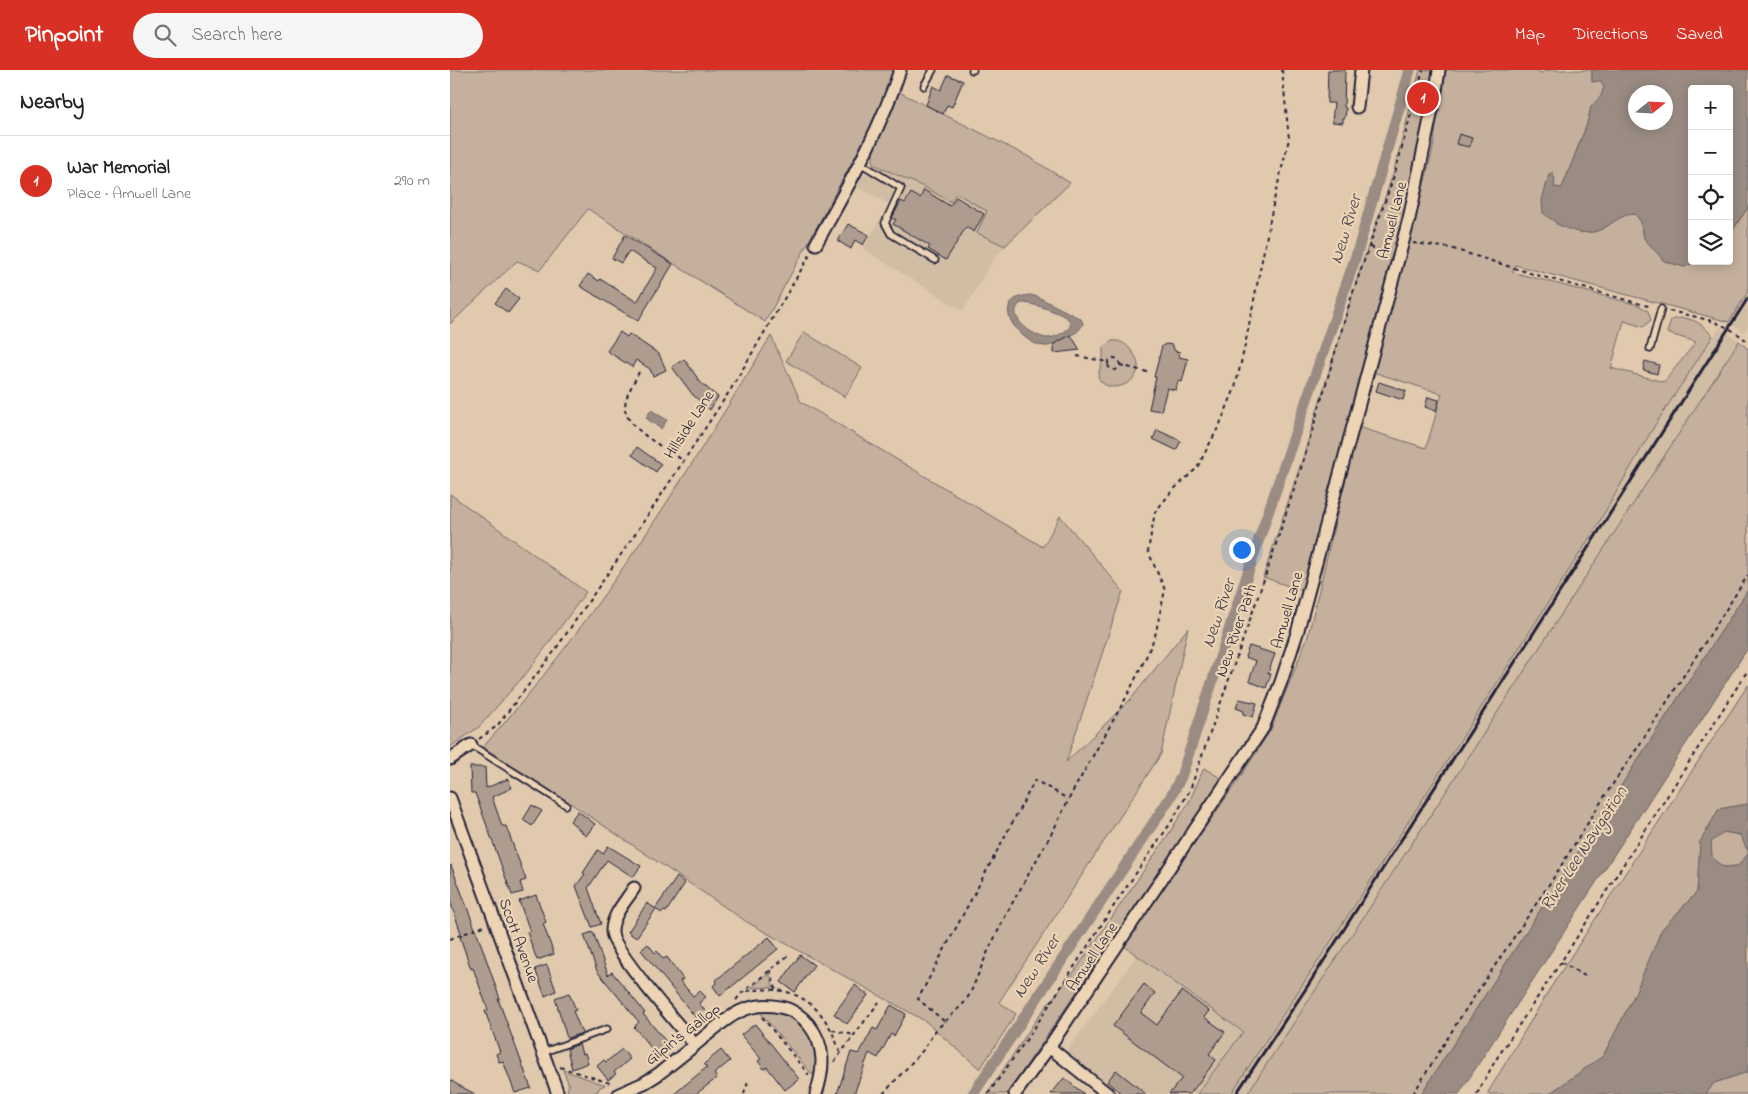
<!DOCTYPE html>
<meta charset="utf-8">
<style>
:root{--surface:#fff;--page:#f6f6f6;--text:#222;--muted:#767676;--line:#e0e0e0;--accent:#d93025}
body{margin:0;font-family:"Indie Flower",sans-serif;background:var(--page);color:var(--text)}
.controls{position:absolute;right:15px;top:15px;display:grid;overflow:hidden;border-radius:5px;box-shadow:0 2px 12px #0003}
.controls button{width:45px;height:45px;display:grid;place-items:center;padding:0;border:0;border-bottom:1px solid var(--line);background:var(--surface);color:var(--text);font:25px sans-serif}
.compass{position:absolute;left:1178px;top:15px;width:45px;height:45px;border-radius:50%;background:var(--surface);box-shadow:0 2px 12px #0003;rotate:72deg}
.you{position:absolute;left:791px;top:479px;width:18px;height:18px;margin:-12px;border:4px solid #fff;border-radius:50%;background:#1a73e8;box-shadow:0 0 0 8px #1a73e833}
.badge{display:grid;place-items:center;width:32px;height:32px;border-radius:50%;background:var(--accent);color:#fff;font-size:16px;font-weight:700}
.pin{position:absolute;translate:-50% -50%;border:2px solid #fff;box-shadow:0 1px 5px #0006}
.list{margin:0;padding:0;list-style:none}
h2{display:flex;justify-content:space-between;align-items:center;height:65px;margin:0;padding:0 20px;font-size:21px}
h2 small{font-size:16px;font-weight:400;color:var(--muted)}
.list li{display:grid;grid-template-columns:32px 1fr auto;gap:15px;align-items:center;box-sizing:border-box;height:90px;padding:0 20px;border-top:1px solid var(--line)}
.list b{display:block;font-size:19px;white-space:nowrap}
.list p{margin:0;font-size:16px;white-space:nowrap;color:var(--muted)}
.list em{font-size:16px;font-style:normal;color:var(--muted)}
.icon{flex:none;width:28px;height:28px;fill:none;stroke:currentColor;stroke-width:2;stroke-linecap:round;stroke-linejoin:round}
.map{position:relative;flex:none;width:1298px;height:1024px;overflow:hidden}
header{display:flex;align-items:center;gap:30px;box-sizing:border-box;height:70px;padding:0 25px;background:var(--accent);color:#fff}
header strong{font-size:24px}
nav{display:flex;gap:28px;margin-inline-start:auto;font-size:18px}
.search{width:350px;height:45px;background:var(--page);display:flex;align-items:center;gap:12px;box-sizing:border-box;padding:0 18px;border-radius:28px;color:var(--muted);font-size:19px}
main{display:flex}
aside{flex:1;background:var(--surface)}
.map>svg:first-child{display:block}
.built{fill:#d1bca4}
.green{fill:#c4b09c;stroke:#73696c}
.water{fill:#9a8c83;stroke:#6a6266;fill-rule:evenodd}
.lines{fill:none;stroke-linecap:round;stroke-linejoin:round}
.canal{stroke:#9a8c83;stroke-width:11}
.building{fill:#ae9d8f;stroke:#22223b}
.lane-casing{stroke:#22223b;stroke-width:9}
.street-casing{stroke:#22223b;stroke-width:15}
.path{stroke:#22223b;stroke-width:2;stroke-dasharray:4 4;stroke-linecap:butt}
.lane{stroke:#ecd4b4;stroke-width:5.5}
.street{stroke:#ecd4b4;stroke-width:11}
.rail{stroke:#22223b;stroke-width:3}
.labels{text-anchor:middle;stroke-width:4.5;stroke-linejoin:round;paint-order:stroke}
.street-label{font-size:16px;fill:#22223b;stroke:#ecd4b4}
.water-label{font-size:18px;font-style:italic;fill:#464251;stroke:#ecd4b4}
</style>
<header>
<strong>Pinpoint</strong>
<div class="search"><svg class="icon" aria-label="search" viewBox="0 0 24 24"><circle cx="10" cy="10" r="6"/><path d="M15 15l6 6"/></svg>Search here</div>
<nav><a>Map</a><a>Directions</a><a>Saved</a></nav>
</header>
<main>
<aside>
<h2>Nearby<small></small></h2>
<ul class="list">
<li><span class="badge">1</span><div><b>War Memorial</b><p>Place · Amwell Lane</p></div><em>290 m</em></li>
</ul>
</aside>
<div class="map">
<svg width="1298" height="1024" viewBox="0 0 1298 1024">
<rect width="100%" height="100%" fill="#e0c9ad"/>
<filter id="ink" filterUnits="userSpaceOnUse"><feTurbulence type="fractalNoise" baseFrequency=".02" numOctaves="2"/><feDisplacementMap in="SourceGraphic" scale="10" xChannelSelector="R" yChannelSelector="G"/><feConvolveMatrix kernelMatrix="1 2 1 2 8 2 1 2 1" color-interpolation-filters="sRGB"/></filter>
<g filter="url(#ink)">
<!-- built -->
<path class="built" d="M449,22L579,87L620,113L545,187L513,241L413,179L439,134L404,115L408,107L414,104L417,105L423,94V75Z
M1298,222V256L1294,262L1279,252Z
M1270,257L1289,271L982,743L797,1024H781L916,818L1144,461L1205,355Z
M687,885L793,963L747,1024H670L617,981Z"/>
<!-- green -->
<path class="green" d="M0,0H445L415,68L315,252L138,139L90,200L67,191L0,254Z
M970,0H985L959,128L943,185L920,278L855,522L813,507L854,384L908,206L943,104Z
M994,0H1085L1091,3L1100,0H1142V11H1150L1154,17L1151,26L1141,37L1137,54L1112,118L1104,117L1099,105L1096,117L1106,154C1123,161 1139,167 1156,157C1166,150 1173,144 1185,144L1191,152L1194,168L1214,191L1234,197L1248,191H1279V166L1298,137V222L1279,252L1065,195L1062,202L1188,235L1198,241L1201,250L1193,257L1174,251L1161,298L1214,312L1246,272L1217,263L1221,250C1239,244 1251,253 1263,266L1205,355L1144,461L916,818L781,1024H747L793,962L674,876L795,700L821,659L858,566L908,357L976,378L992,324L923,302L960,171L983,79Z
M449,22L579,87L620,113L555,176L527,163L537,141L506,123L501,132L476,118L423,94V75Z
M354,262L412,298L395,327L336,291Z
M321,266L351,332L593,477L610,446L673,521L616,692L680,630L738,558L711,684L549,932L566,944L530,999L475,951L297,852L120,733L33,677C145,553 234,408 321,266Z
M662,271C669,270 675,273 679,278C709,309 656,331 648,306L653,288V278Z
M1289,271L1298,279V520L971,1024H797L982,743Z
M0,424L136,522L79,600L29,657L0,677Z
M1298,615V734L1269,739L1250,772L1247,822L1212,859L1184,926L1153,986L1099,1024H1037L1101,917Z
M754,698L772,709L557,1024H537L590,944L625,901L716,768L739,732Z
M1274,762L1290,765L1298,781V784L1288,796L1273,797L1262,788L1261,772Z
M319,903L324,917L301,918Z
M309,941C315,941 320,941 325,941C348,944 366,966 368,989C368,995 366,1002 366,1009Z
M113,1000L155,1015L149,1018L148,1021L140,1024H120L117,1019L119,1015Z
M1298,1002V1024H1256L1264,1013Z"/>
<!-- water -->
<path class="water" d="M1142,0H1298V137L1279,166V19H1242V191H1248L1234,197L1214,191L1194,168L1191,152L1185,144C1173,144 1167,150 1157,156C1135,171 1111,158 1093,143L1092,130L1099,105L1102,102L1105,110L1104,117L1112,118L1137,54L1141,37L1151,26L1154,17L1150,11L1142,12ZM1186,22H1216V52H1186Z
M580,225L588,227L631,249L633,253C630,262 623,264 616,268C610,271 604,275 598,276C574,279 533,229 580,225ZM571,233C580,232 612,243 618,249C621,252 620,253 620,257C615,262 607,267 599,268C586,269 553,246 571,233Z
M201,340L217,350L211,359L196,348Z
M1298,520V578L1009,1024H971Z
M1298,734V781L1290,765L1274,762L1261,772L1262,788L1273,797L1288,796L1298,784V1002L1264,1013L1256,1024H1099L1153,986L1184,926L1212,859L1247,822L1250,772L1269,739Z"/>
<g class="lines">
<!-- canal -->
<path class="canal" d="M523,1024L720,728L731,707L807,475L907,183L960,0"/>
</g>
<!-- building -->
<path class="building" d="M878,0H895L894,37L896,38L895,48H893V53L882,52L884,33H877Z
M498,5L513,11L502,37L497,35L493,44L476,35L483,16L491,20Z
M1009,64L1022,68L1019,77L1006,74Z
M474,120L500,136L506,127L534,144L524,162L516,157L496,190L478,179L480,176L443,154L446,150L442,148L451,131L455,133L461,123L470,128Z
M398,154L419,165L413,175L405,170L401,179L388,171Z
M175,165L223,194L188,251L130,216L138,204L149,211L150,209L187,232L207,198L179,181L171,193L162,188Z
M56,219L69,229L58,243L45,233Z
M170,262L177,267L179,264L209,284L216,300L203,306L200,299L186,290L182,297L157,281Z
M621,265L630,280L604,283V274Z
M716,274L722,275L725,281L730,282L729,287L738,289L732,312L728,311L726,320L717,318L711,341L699,339L706,307H704L712,276Z
M234,289L251,313L268,327L260,340L243,325L222,297Z
M1195,291L1209,295L1207,304L1193,300Z
M929,312L956,321L953,330L926,321Z
M978,327L989,330L986,341L975,337Z
M707,360L731,371L726,380L703,369Z
M187,377L211,394L206,402L182,385Z
M799,576L825,584L818,603L821,604L816,618L799,611L806,591L795,587Z
M789,629L807,633L803,647L793,644L794,641L786,638Z
M20,697H35L36,718L58,709L62,718L42,727L52,756H56L76,810L70,812L73,822L62,825L25,723H21Z
M82,735L92,741L82,756L73,750Z
M128,741L145,754L136,766L120,751Z
M158,776L191,796L183,807L157,790L138,818L151,854L142,857L126,816L135,804L133,803L148,780L153,784Z
M1,795L32,877L50,929H48L81,1018L65,1023L53,991L49,992L46,984L50,982L35,941L38,940L23,898L21,899L10,867L12,866L0,831V796Z
M227,807L235,813L216,842L214,841L212,843L205,839Z
M86,825L96,852L93,854L104,884L87,890L77,862L80,861L69,831Z
M197,833L206,839L186,868L178,862Z
M143,862L158,905L162,902L188,934L195,943L193,944L218,974L206,984L184,957L189,952L147,901L134,865Z
M319,867L328,879L270,926L263,916L267,912L266,910Z
M198,874L205,883L207,881L213,889L217,887L233,909L230,911L243,926L250,921L256,927L249,933L255,941L246,948L191,880Z
M350,885L364,895L345,922L331,912Z
M97,895L106,921L95,926L85,899Z
M694,914L705,923L691,943L707,955L732,921L759,941L754,947L775,962L759,984L766,990L740,1024H719L732,1008L663,956Z
M405,915L418,925L397,954L384,944Z
M119,923L126,940L123,941L132,963L117,968L105,928Z
M441,935L456,944L444,966L441,964L428,988L419,983L404,1024H387L401,982L409,984L423,958L427,960Z
M305,954L349,1009L335,1020L317,997L314,999L308,991L311,989L291,965Z
M129,974L132,984L135,983L138,993L122,999L117,979Z
M172,979L180,989L164,1002L166,1004L158,1010L147,996L154,990L156,992Z
M271,980L280,991L264,1004L267,1008L246,1024H224L257,997L254,994Z
M666,1000L696,1024H672L657,1012Z
M614,1008L634,1024H601Z
M0,1010L8,1015L25,1024H0Z"/>
<g class="lines">
<!-- lane casing -->
<g class="lane-casing">
<path id="lane" d="M522,0H523
M474,16L483,0
M410,93L451,118L435,153L441,164L485,190
M1200,279L1211,239
M21,675L116,735
M94,982L157,959"/>
</g>
<!-- street casing -->
<g class="street-casing">
<path id="street" d="M907,37L911,0
M366,174C397,118 430,61 450,0
M0,689L21,675
M0,728L108,1024
M184,818C176,831 162,845 162,861C161,880 230,956 245,975
M599,977L658,1024
M169,1024L194,1013L207,1005C220,995 233,985 246,974C272,953 293,929 330,937C341,939 352,946 359,955C376,976 374,1000 366,1024
M565,1024L599,977L813,658L831,612L847,563L959,149L986,21L989,0"/>
</g>
<!-- path -->
<path class="path" d="M963,173L1000,178L1083,204L1202,237
M920,177L939,183
M1219,241C1250,248 1273,250 1298,272
M627,286L658,292
M658 294a6 6 0 1 1 12 0a6 6 0 1 1-12 0Z
M670,295L697,302
M189,302C184,313 175,325 175,338C175,358 218,380 234,391
M29,669L47,656L103,583L192,454L281,319L361,183
M0,869L34,856
M1111,892L1135,906
M320,900L326,919
M297,921C347,913 376,936 390,983
M286,930L292,923L340,884
M312,947L359,1005
M494,951L468,929L585,710L618,729
M382,960L404,965
M384,992L429,932
M110,997L163,1014
M294,1024L298,1012
M433,1024L474,979L485,961L514,933L520,924L538,881L559,839L604,759L623,721L677,626L697,585L705,566L715,520L698,481L705,442L722,421L747,398L770,354L785,318L794,280L824,130L839,69L832,0
M538,1024L581,963L671,825L720,754L740,720L817,501L854,389L901,228L945,103L973,0
M963,1024L1010,948L1104,807L1156,724L1190,674L1298,505
M1027,1024L1045,991L1111,892L1298,600"/>
<!-- lane -->
<use href="#lane" class="lane"/>
<!-- street -->
<use href="#street" class="street"/>
<!-- rail -->
<path class="rail" d="M786,1024L857,917L1298,228"/>
</g>
</g>
<g class="labels">
<!-- street labels -->
<g class="street-label">
<text transform="translate(941 150) rotate(-76)" y="6">Amwell Lane</text>
<text transform="translate(238 354) rotate(-57)" y="6">Hillside Lane</text>
<text transform="translate(836 540) rotate(-74)" y="6">Amwell Lane</text>
<text transform="translate(785 560) rotate(-71)" y="6">New River Path</text>
<text transform="translate(70 870) rotate(70)" y="6">Scott Avenue</text>
<text transform="translate(641 886) rotate(-56)" y="6">Amwell Lane</text>
<text transform="translate(232 963) rotate(-38)" y="6">Gilpin's Gallop</text>
</g>
<!-- water labels -->
<g class="water-label">
<text transform="translate(895 159) rotate(-73)" y="6">New River</text>
<text transform="translate(768 543) rotate(-71)" y="6">New River</text>
<text transform="translate(1133 778) rotate(-57)" y="6">River Lee Navigation</text>
<text transform="translate(586 896) rotate(-57)" y="6">New River</text>
</g>
</g>
</svg>
<div class="controls">
<button>+</button>
<button>−</button>
<button><svg class="icon" aria-label="locate" viewBox="0 0 24 24"><circle cx="12" cy="12" r="6"/><path d="M12 2v4M12 18v4M2 12h4M18 12h4"/></svg></button>
<button><svg class="icon" aria-label="layers" viewBox="0 0 24 24"><path d="M12 4l9 5-9 5-9-5zM3 14l9 5 9-5"/></svg></button>
</div>
<svg class="compass" viewBox="-18 -18 36 36"><path d="M0-13l5 13h-10z" fill="#e53935"/><path d="M0 13l5-13h-10z" fill="#767676"/></svg>
<div class="you"></div>
<div class="pin badge" style="left:973px;top:28px">1</div>
</div>
</main>
